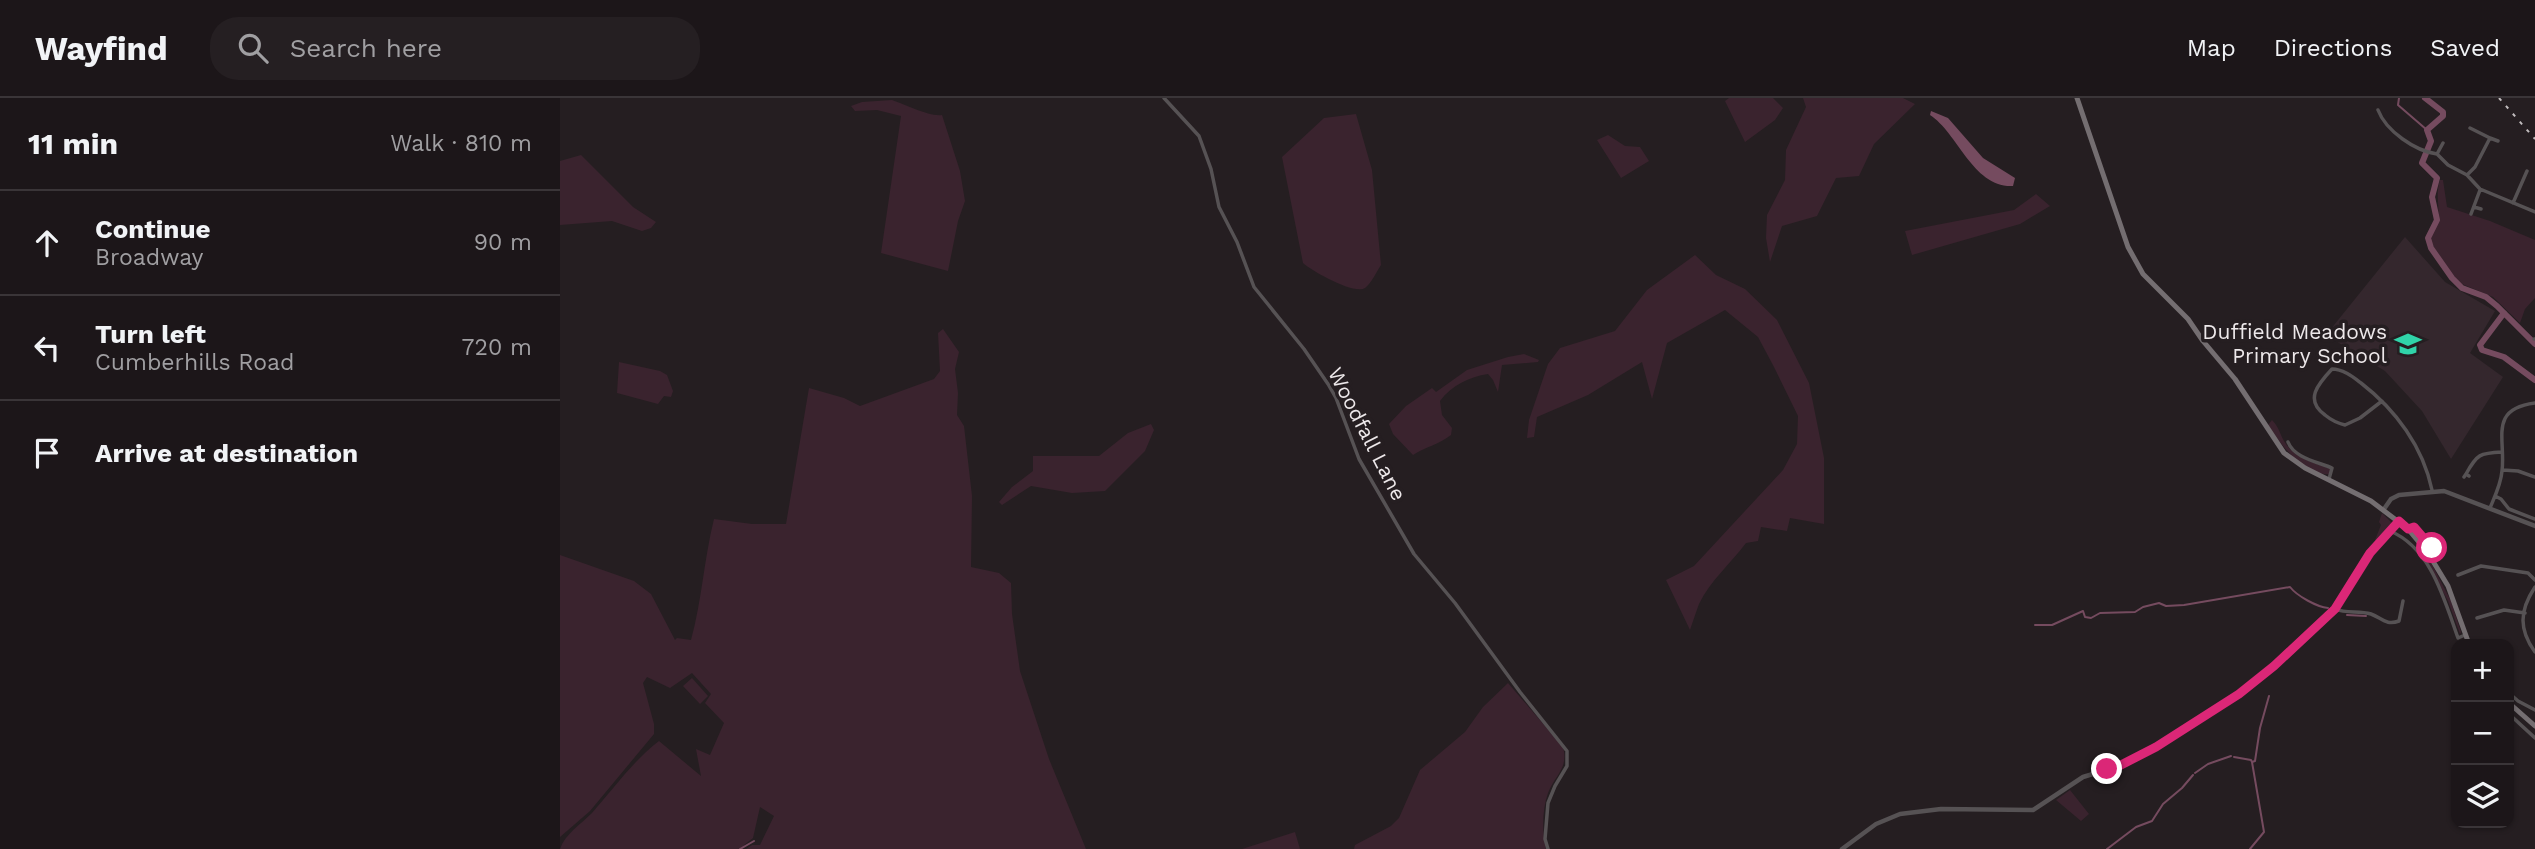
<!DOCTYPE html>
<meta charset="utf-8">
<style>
:root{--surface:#1c1619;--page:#251f22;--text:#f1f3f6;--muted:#a09fa2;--line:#3a3538}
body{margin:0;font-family:"Work Sans",sans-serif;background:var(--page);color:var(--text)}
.controls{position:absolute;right:21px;bottom:21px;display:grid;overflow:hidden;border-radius:14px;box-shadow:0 2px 5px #0004}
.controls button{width:63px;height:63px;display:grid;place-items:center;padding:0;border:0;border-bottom:2px solid var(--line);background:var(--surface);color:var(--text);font:35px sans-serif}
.stop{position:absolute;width:21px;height:21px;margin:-16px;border:5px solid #db2777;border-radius:50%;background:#fff}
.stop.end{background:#db2777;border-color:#fff;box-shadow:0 2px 7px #0008}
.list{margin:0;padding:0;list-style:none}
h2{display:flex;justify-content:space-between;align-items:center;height:91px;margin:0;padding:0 28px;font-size:30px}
h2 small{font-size:23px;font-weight:400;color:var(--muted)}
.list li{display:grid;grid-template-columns:46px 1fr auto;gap:21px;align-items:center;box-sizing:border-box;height:105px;padding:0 28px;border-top:2px solid var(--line)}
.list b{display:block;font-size:26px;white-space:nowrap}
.list p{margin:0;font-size:23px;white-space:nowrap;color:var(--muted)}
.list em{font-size:23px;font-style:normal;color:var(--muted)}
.icon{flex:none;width:38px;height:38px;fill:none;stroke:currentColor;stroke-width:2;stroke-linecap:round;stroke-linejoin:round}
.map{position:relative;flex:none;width:1975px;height:751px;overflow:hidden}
header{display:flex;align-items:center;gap:42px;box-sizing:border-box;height:98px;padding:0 35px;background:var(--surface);border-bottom:2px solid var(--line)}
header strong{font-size:33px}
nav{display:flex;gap:38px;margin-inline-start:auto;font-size:24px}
.search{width:490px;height:63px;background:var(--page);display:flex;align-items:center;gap:18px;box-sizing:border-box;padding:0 24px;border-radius:28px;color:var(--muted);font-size:26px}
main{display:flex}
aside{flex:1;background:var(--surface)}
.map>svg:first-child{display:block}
.built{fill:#34272d}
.green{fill:#3a232e}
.water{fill:#754b5f}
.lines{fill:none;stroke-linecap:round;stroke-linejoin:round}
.stream{stroke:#754b5f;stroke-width:2}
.river{stroke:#754b5f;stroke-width:6}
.minor{stroke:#565254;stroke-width:3.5}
.tertiary{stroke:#565254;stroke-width:4.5}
.secondary{stroke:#746e71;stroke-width:5}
.rail{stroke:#c1bcbe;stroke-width:2;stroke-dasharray:3.5 7;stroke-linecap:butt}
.route{stroke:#db2777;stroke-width:9}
.labels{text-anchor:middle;stroke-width:7;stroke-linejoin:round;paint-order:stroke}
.poi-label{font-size:21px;fill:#ede8ea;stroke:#251e21;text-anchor:end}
.street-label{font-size:21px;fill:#ede8ea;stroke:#251e21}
</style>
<header>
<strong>Wayfind</strong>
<div class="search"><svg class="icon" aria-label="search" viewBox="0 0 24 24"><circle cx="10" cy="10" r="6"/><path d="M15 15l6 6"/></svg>Search here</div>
<nav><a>Map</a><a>Directions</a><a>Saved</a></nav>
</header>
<main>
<aside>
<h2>11 min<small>Walk · 810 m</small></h2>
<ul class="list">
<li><svg class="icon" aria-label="ahead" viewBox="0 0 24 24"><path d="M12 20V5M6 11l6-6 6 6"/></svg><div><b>Continue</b><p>Broadway</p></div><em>90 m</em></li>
<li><svg class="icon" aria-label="left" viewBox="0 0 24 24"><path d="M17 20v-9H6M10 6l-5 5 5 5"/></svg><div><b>Turn left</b><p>Cumberhills Road</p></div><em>720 m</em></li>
<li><svg class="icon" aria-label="arrive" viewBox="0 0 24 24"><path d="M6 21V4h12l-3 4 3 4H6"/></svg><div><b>Arrive at destination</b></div></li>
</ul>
</aside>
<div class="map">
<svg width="1975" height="751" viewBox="0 0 1975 751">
<rect width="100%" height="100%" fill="#251e21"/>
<!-- built -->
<path class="built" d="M1845,139L1885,184L1935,213L1910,255L1943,279L1891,361L1862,313L1825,273L1766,237Z"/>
<!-- green -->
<path class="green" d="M1169,0H1213L1223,10L1215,22L1185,44L1165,3Z
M1243,0H1343L1355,6L1314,46L1299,78L1276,80L1257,118L1222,128L1210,164L1206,140L1207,117L1225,82L1226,52L1246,9Z
M332,2C346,7 370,19 382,17L400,73L405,103L398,123L388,173L321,155L341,18L317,12L295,13L291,8L302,4Z
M796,16L812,72L821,167C817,173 811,186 805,190C794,197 752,173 743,165L722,59L764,20Z
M1048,37L1065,48L1080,49L1089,63L1061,80L1037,42Z
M21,57L73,109L96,124L91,130L82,133L52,123L0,127V63Z
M1880,82H1883L1887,109L1930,123L1975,142V200L1965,211L1960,225L1933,199L1902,186L1894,180L1870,143V136C1886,115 1873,104 1880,82Z
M1476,96L1490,108L1460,126L1352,157L1345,133L1454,112Z
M1135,157L1156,177L1185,191L1217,222L1249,285L1264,360V426L1230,420L1227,433L1201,429L1198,443L1186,445C1171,465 1150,483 1139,506C1136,514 1133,523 1130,532L1106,482L1134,468L1223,372L1237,346L1238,318L1214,269L1198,239L1165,212L1107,245L1092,301L1082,264L1028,297L977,319L974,339L967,340L969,322L988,266L1000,250L1055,233L1087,192Z
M383,231L399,254L395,271L398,295L397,317L404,328L412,398L411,469L439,475L451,485L452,516L460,573L489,661L526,751H186L192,747H200L214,718L200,709L193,740L184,747L183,751H0C5,736 21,726 32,715C54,690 73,663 99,643L141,678L136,651L150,657L164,625L145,605L151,596L132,575L110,590L87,579L83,585L94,626V636L30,713L0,739V457L74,483L91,496L115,542L117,540L131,542C142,502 144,461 154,421L192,426H226L249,290L284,300L300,308L374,281L380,273L378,235Z
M964,256L979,262L978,264L942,267L938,294L933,282L928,276C909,279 892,287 880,303L882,317L892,330L891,337C880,346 865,349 853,357L833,336L829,326L846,308L872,290L876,294L907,272L948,259Z
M59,264L100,273L107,277L113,293L111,299L104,298L98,306L57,295Z
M1712,322C1720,330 1720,338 1726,346C1736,361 1755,365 1771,371L1770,376C1745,379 1720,346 1708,327Z
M591,326L594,332L585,353L545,393L512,395L471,388L442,407L439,404L452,389L473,373V358H539L568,335Z
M1822,415L1833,426L1818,443L1815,442L1821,427L1819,424Z
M1868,459L1891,503L1901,534L1900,536L1888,503L1866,462Z
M132,580L148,598L140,606L123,588Z
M948,585L1003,649C1009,670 995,677 988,695C982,712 982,734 986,751H794L795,747L831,728L839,720L860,672L905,634L923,609Z
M1510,692L1529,716L1521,723L1496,702Z
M735,734L740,751H682Z"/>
<!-- water -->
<path class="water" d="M1371,13L1388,20L1423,60L1455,80L1453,88C1413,90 1398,35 1370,17Z"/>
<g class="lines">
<!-- stream -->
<path class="stream" d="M1839,0L1838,7L1867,32
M1787,517L1806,518
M1475,527H1492L1523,513L1525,519L1531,520L1540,515L1575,514L1583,509L1599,505L1606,508L1624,507L1730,489C1737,498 1757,509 1768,510
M1674,659L1691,662L1692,664
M1635,675L1648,666L1671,658
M180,751L194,743
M1547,751L1576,729L1592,723L1603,706L1622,690L1633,677
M1690,751L1704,734L1692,664L1695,663L1700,630L1709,598"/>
<!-- river -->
<path class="river" d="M1865,0L1883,14V18L1867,32L1871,43L1862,65L1877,80L1872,99L1877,122L1868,140L1871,150L1892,180L1902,190L1926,199L1937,208L1975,246
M1944,215L1920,247L1922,252L1944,259L1975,282"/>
<!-- minor -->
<path class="minor" d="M604,0L639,38L651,71L659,109L677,144L694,189L744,251L768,286L776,300L799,361L854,456L895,505L960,594L1007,653V668L995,688L988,705L985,741L988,751
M1818,12C1826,33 1855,53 1877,56
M1910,30L1930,40
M1883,45L1877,56L1888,67L1907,77L1920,91L1975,114
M1907,77L1915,69L1930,40L1938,43
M1953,105L1967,73
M1914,109L1921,111
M1911,116L1920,92
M1974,241H1975
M1822,303L1800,320L1785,327C1777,325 1771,322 1765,317C1744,302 1758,286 1772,271C1783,271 1793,279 1801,285C1836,312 1863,349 1872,392
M1728,344C1734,360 1758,364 1772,370L1769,381
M1943,372L1958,373L1975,379
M1906,376C1917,356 1920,355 1942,354
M1904,379L1906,376L1909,378
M1935,398L1941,401L1949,411L1975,421
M1930,410C1935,398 1941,386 1942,373C1946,341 1928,311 1975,305
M1848,431L1854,429L1872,450L1882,441
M1830,433C1871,450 1884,501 1898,540L1905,537
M1898,477L1921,468L1968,475L1975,482
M1975,489C1959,513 1959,532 1975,554
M1775,511C1787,516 1799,512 1811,516C1822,520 1826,528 1839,523L1843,503
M1917,520L1944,512L1965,515
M1949,595L1958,603L1975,612
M1949,616L1975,640"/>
<!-- tertiary -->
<path class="tertiary" d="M1824,411L1831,401L1839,397L1884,393L1975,428
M1282,751L1316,726L1340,716L1381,711L1473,712L1523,679L1559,668L1596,649L1679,596L1762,525L1784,500L1810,455L1838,423"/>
<!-- secondary -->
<path class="secondary" d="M1517,0L1568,149L1583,176L1628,221L1643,243L1675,281L1724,355L1745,370L1811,403L1848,431L1868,455L1888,488L1909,546
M1949,605L1975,628"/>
<!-- rail -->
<path class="rail" d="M1939,0L1975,41"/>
</g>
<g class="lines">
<!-- route -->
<path class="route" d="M1547,671L1559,668L1596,649L1679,596L1714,568L1775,511L1810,455L1839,423L1848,431L1854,429L1872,450"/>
</g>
<!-- icons -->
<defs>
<g id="school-bare" transform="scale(2.1)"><path d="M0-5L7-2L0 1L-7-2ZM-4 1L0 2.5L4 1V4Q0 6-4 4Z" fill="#30d4a9" stroke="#251e21" stroke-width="2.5" paint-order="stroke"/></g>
</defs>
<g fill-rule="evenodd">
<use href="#school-bare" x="1848" y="246"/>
</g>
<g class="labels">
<!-- poi labels -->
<g class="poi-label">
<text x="1827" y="241">Duffield Meadows<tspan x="1827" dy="24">Primary School</tspan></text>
</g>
<!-- street labels -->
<g class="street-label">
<text transform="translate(807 336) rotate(63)" y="7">Woodfall Lane</text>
</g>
</g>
</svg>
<div class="controls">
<button>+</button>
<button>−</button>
<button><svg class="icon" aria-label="layers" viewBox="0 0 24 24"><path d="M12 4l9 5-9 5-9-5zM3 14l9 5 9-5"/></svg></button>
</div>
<div class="stop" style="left:1872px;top:450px"></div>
<div class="stop end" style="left:1547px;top:671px"></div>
</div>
</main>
